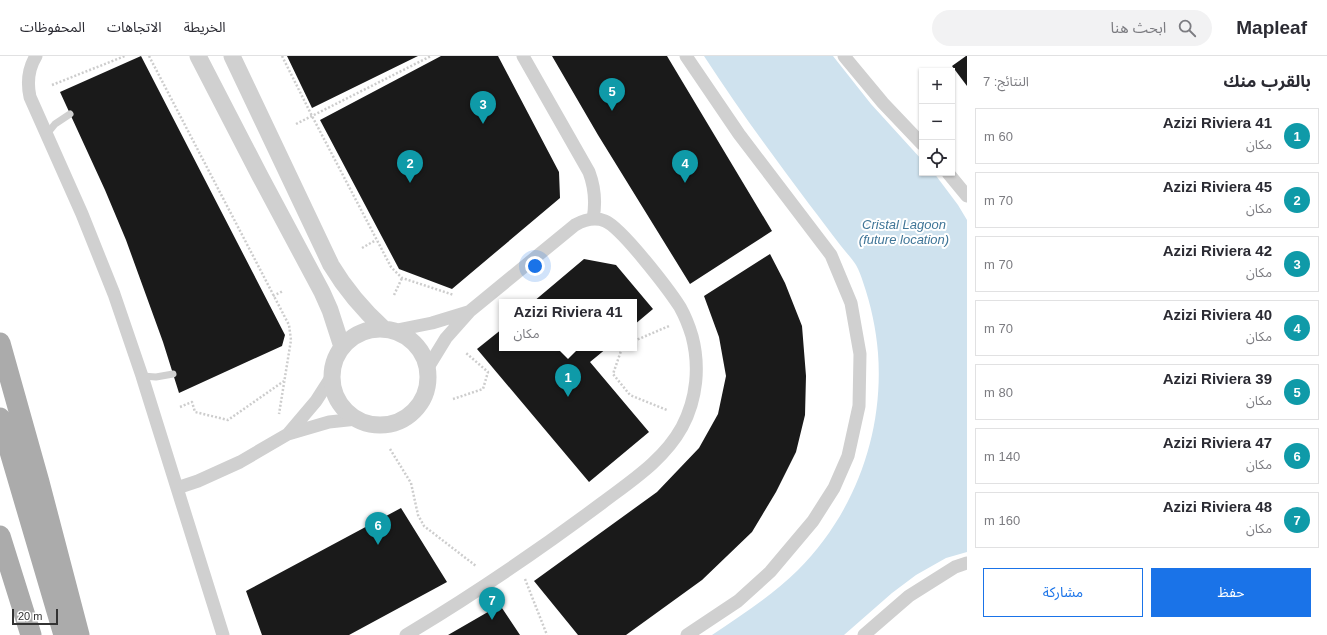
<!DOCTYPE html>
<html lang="ar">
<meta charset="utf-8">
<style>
:root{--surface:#fff;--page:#f2f2f3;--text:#2b2b33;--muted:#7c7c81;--line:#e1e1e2;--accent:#1a73e8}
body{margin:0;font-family:Arial,"Noto Sans Arabic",sans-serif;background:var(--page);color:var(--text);direction:rtl}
.controls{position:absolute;right:12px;top:12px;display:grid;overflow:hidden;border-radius:0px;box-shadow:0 1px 3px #0004}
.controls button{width:36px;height:36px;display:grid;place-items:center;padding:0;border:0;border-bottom:1px solid var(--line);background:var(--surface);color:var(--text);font:20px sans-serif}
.scale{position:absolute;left:12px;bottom:10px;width:46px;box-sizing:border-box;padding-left:4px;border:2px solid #333;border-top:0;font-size:11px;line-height:14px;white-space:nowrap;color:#333;-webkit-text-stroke:3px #fff;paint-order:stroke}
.you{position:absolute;left:535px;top:210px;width:14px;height:14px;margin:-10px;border:3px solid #fff;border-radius:50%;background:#1a73e8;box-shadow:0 0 0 6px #1a73e833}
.badge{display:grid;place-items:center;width:26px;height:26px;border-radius:50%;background:var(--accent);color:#fff;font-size:13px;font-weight:700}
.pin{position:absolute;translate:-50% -33px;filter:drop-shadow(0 1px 2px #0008)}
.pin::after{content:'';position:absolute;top:21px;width:14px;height:12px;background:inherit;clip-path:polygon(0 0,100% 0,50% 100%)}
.popup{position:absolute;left:499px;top:243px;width:138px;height:52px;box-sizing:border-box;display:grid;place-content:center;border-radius:0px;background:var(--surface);filter:drop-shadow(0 1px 3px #0005);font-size:13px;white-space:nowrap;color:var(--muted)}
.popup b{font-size:15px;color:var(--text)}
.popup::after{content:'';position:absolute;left:50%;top:100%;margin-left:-8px;border:8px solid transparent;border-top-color:var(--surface)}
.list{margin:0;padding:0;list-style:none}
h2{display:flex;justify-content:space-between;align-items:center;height:52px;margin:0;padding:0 16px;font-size:17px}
h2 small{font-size:13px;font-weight:400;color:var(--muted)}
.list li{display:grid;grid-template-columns:26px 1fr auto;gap:12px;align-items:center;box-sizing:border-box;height:56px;margin:0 8px 8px;padding:0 8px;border:1px solid var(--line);border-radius:0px}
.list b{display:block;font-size:15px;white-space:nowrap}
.list p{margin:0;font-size:13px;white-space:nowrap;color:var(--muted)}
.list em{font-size:13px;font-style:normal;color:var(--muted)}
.actions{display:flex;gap:8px;padding:12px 16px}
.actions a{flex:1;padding:9px 0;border:1px solid var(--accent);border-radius:0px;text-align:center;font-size:14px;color:var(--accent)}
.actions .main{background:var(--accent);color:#fff}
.icon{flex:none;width:22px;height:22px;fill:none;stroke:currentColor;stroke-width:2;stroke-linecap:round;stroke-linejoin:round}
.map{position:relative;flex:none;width:967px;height:579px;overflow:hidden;direction:ltr}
header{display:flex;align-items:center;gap:24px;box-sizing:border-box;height:56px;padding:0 20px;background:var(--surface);border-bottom:1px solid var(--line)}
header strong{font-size:19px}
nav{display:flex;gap:22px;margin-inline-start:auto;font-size:14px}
.search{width:280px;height:36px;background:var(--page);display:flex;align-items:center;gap:10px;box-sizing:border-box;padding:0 14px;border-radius:22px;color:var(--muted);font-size:15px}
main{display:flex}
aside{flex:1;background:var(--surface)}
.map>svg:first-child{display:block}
.water{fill:#cfe2ee}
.building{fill:#1a1a1a}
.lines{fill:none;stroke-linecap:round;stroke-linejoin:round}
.path{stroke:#cdcdcd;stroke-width:2.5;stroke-dasharray:2 2;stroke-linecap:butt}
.service{stroke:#d0d0d0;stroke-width:7}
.minor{stroke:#d0d0d0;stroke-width:13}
.tertiary{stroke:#d0d0d0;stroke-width:17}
.primary{stroke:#ababab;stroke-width:21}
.labels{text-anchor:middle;stroke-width:4;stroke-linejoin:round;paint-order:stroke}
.water-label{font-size:13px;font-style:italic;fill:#3f7597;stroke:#fff}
</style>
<header>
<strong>Mapleaf</strong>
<div class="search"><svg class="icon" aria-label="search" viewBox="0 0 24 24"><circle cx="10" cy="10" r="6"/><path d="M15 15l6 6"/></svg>ابحث هنا</div>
<nav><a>الخريطة</a><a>الاتجاهات</a><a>المحفوظات</a></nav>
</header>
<main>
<aside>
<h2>بالقرب منك<small>النتائج: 7</small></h2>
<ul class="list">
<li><span class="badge" style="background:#0f9aa8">1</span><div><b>Azizi Riviera 41</b><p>مكان</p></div><em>60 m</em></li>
<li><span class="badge" style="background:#0f9aa8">2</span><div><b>Azizi Riviera 45</b><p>مكان</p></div><em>70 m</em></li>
<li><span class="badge" style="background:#0f9aa8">3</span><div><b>Azizi Riviera 42</b><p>مكان</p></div><em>70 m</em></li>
<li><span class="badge" style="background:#0f9aa8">4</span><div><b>Azizi Riviera 40</b><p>مكان</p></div><em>70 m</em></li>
<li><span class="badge" style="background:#0f9aa8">5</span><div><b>Azizi Riviera 39</b><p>مكان</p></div><em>80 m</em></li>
<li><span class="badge" style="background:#0f9aa8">6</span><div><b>Azizi Riviera 47</b><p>مكان</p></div><em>140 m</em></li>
<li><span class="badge" style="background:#0f9aa8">7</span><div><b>Azizi Riviera 48</b><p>مكان</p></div><em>160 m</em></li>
</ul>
<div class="actions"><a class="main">حفظ</a><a>مشاركة</a></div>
</aside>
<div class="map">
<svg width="967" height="579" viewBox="0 0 967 579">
<rect width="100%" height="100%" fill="#fff"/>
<!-- water -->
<path class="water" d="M704,0H833L871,48L922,104V117H934L958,149L967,164V496L946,502L916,519L892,537L844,579H712C742,559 773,539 798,514C855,457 884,377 878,297C876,273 871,249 863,226C861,220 859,214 856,209C852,203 846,196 841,190C830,176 820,162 809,148C773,100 737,51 704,0Z"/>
<!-- building -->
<path class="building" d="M141,0L285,279L282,290L179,337L163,286L126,184L105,134L60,36Z
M287,0H418L312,52Z
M441,0H498L559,116L560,142L452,233L399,213L320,64Z
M552,0H667L772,175L690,228L598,79Z
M966,0H967V30L952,10Z
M770,198L785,227L802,270L806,320L805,359L796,396L776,436L752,476L702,524L626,579H578L534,525L657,436L699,392L718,358L726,320L719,281L704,240Z
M584,203L616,209L653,253L634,269V246H533Z
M502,273V292H607L590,306L649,376L589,426L477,293Z
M401,452L447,526L349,579H262L246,535Z
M500,549L520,579H448Z"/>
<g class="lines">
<!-- path -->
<path class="path" d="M149,0L289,269L291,284L279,358
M282,0L312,60L391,211L402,222L454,239
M52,29L125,0
M296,68L431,0
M362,192L376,184
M394,239L402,222
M273,240L283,235
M634,285L669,270
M622,292L613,318L630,339L667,354
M453,343L483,333L488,316L466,297
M180,351L192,346L195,356L228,364L284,325
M390,393L411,427L418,459L424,470L476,510
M525,523L547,579"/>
<!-- service -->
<path class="service" d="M46,79L55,68L70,58
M142,320L156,321L173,318"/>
<!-- minor -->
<path class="minor" d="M36,0C28,13 27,27 30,41L82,158L114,238L142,320L223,579
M523,0L589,116C595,132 596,147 593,163
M686,0L739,78L831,199L851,247L860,298L859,350L848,400L834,432L813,465L770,516L738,545L687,579
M844,0L883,47L922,88
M948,117L967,140
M392,275L432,267L468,256
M288,378L316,345L332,320
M177,432L198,425L240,406L288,378L329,366L357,363
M406,579C473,539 539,494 602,447C631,425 664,404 682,371C697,343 700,310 692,280C689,270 685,260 680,251C669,234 622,172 605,165C595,161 584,164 575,169L470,255L446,282L427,313
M864,579L909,540L955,511L967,507"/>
<!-- tertiary -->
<path class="tertiary" d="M198,0L260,120L322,236L330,254L342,291
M232,0L331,209C346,234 362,253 384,273
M332 321a48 48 0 1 1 96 0a48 48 0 1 1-96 0Z"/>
<!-- primary -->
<path class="primary" d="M0,287L39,426L79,579
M0,362L64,579
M0,480L31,579"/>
</g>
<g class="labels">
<!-- water labels -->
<g class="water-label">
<text x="904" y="173">Cristal Lagoon<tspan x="904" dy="15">(future location)</tspan></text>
</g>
</g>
</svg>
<div class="controls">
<button>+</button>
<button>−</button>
<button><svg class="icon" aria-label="locate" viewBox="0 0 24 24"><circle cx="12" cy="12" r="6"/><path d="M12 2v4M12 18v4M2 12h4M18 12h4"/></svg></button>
</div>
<div class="scale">20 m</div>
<div class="you"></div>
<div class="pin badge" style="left:568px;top:341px;background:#0f9aa8">1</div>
<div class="popup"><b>Azizi Riviera 41</b>مكان</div>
<div class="pin badge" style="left:410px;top:127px;background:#0f9aa8">2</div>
<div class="pin badge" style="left:483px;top:68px;background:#0f9aa8">3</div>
<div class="pin badge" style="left:685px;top:127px;background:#0f9aa8">4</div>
<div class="pin badge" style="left:612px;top:55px;background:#0f9aa8">5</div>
<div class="pin badge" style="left:378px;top:489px;background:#0f9aa8">6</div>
<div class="pin badge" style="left:492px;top:564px;background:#0f9aa8">7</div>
</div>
</main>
